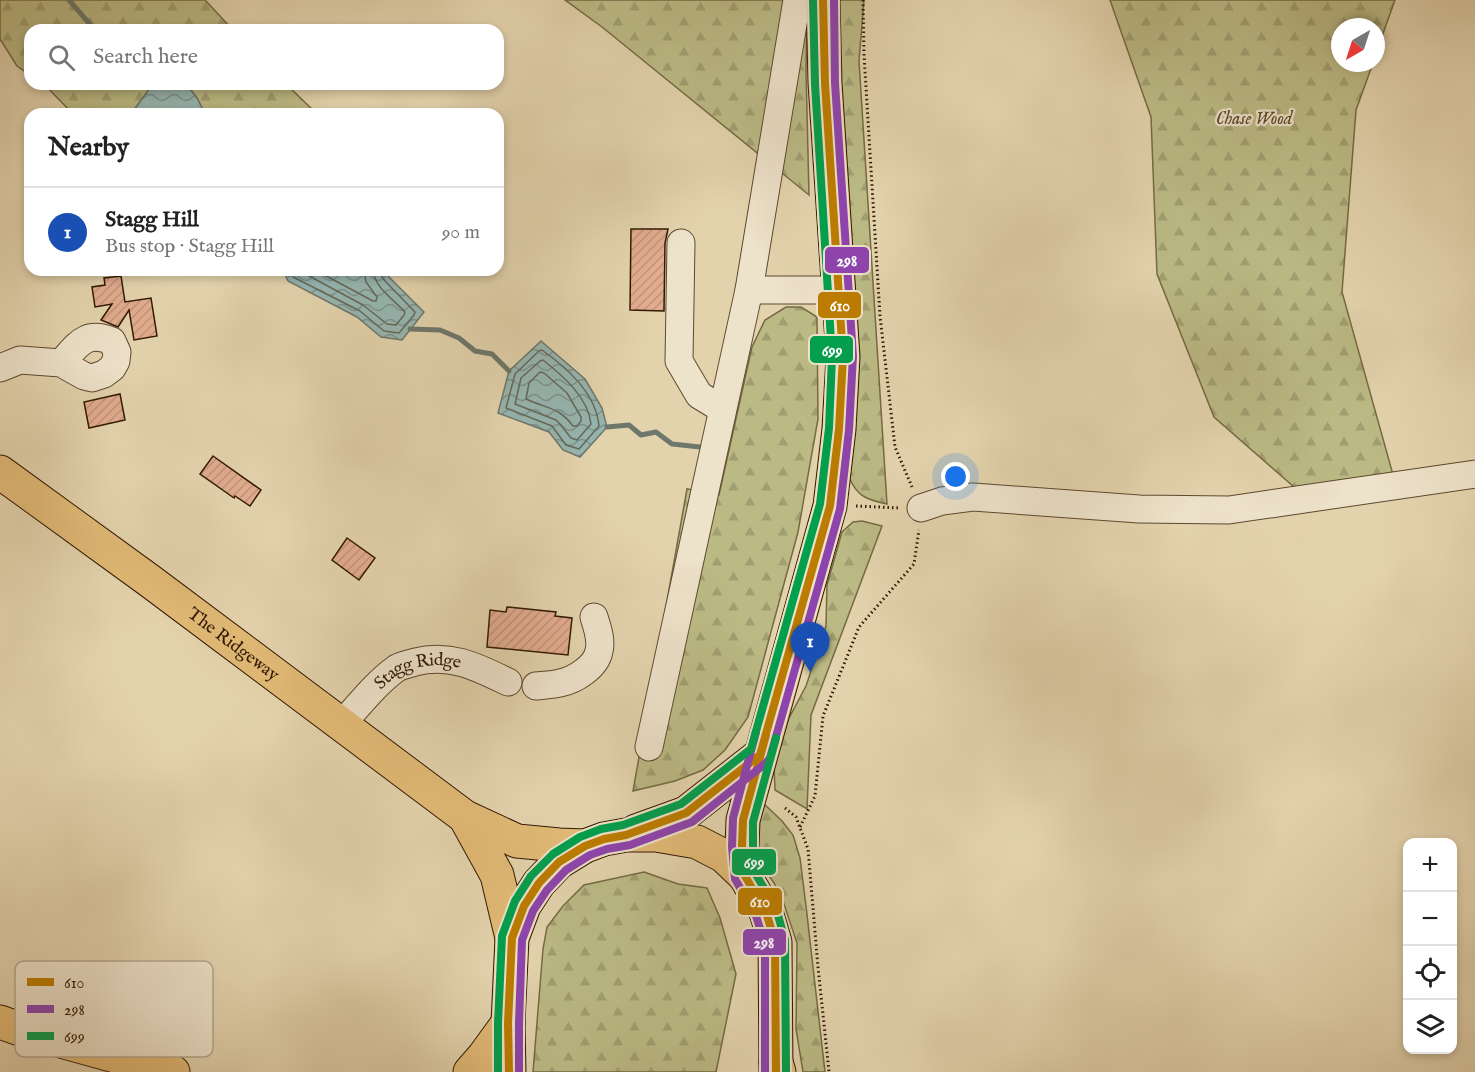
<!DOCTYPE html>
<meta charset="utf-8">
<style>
:root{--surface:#fff;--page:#f2f2f2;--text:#222;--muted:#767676;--line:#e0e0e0;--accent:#ea580c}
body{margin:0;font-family:"IM FELL English",serif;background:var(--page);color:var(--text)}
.controls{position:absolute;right:18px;bottom:18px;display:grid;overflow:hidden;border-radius:12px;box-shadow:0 3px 9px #0003}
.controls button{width:54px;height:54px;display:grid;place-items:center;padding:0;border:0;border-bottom:2px solid var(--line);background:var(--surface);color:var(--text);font:30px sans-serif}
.compass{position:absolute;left:1331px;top:18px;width:54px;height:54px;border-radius:50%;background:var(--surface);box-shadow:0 3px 9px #0003;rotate:219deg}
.you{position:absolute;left:956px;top:477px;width:21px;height:21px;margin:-15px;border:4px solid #fff;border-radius:50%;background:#1a73e8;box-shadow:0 0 0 9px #1a73e833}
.badge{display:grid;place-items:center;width:39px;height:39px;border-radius:50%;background:var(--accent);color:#fff;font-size:20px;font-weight:700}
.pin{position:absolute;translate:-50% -50px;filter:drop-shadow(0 2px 3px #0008)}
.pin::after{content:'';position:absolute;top:32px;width:21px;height:18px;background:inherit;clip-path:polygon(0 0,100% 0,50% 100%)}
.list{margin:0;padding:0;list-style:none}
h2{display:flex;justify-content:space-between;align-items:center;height:78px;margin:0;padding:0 24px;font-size:26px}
h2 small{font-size:20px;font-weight:400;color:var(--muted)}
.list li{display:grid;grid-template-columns:39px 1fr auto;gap:18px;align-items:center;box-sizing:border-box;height:90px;padding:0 24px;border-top:2px solid var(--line)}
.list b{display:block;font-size:22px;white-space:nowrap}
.list p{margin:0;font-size:20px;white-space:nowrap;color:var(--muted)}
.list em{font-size:20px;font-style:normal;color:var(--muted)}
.icon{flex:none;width:33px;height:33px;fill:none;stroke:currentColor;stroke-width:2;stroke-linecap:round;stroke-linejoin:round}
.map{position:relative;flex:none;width:1475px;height:1072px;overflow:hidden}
.search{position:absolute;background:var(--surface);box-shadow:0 3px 9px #0003;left:24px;top:24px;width:480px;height:66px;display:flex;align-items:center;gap:15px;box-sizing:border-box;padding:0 21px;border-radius:18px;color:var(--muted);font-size:22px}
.panel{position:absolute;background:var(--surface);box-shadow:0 3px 9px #0003;left:24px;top:108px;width:480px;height:168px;border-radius:18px}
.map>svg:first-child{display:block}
.forest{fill:url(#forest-firs);stroke:#766a44;stroke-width:1.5}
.water{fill:url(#water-waves);stroke:#6e776b;stroke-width:1.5}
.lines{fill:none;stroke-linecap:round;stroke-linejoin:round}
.shore{stroke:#64685a;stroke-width:1.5}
.stream{stroke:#6e776b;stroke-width:5}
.building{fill:url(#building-hatch);stroke:#311903;stroke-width:1.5}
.minor-casing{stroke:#5e482e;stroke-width:29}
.major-casing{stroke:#311903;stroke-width:35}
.highway-casing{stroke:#311903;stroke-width:35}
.path{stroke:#311903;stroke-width:3;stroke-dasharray:1.5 3;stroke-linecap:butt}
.minor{stroke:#ede2ca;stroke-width:27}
.major{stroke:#e2ba76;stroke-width:33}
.highway{stroke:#e2ba76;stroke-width:33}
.bus-1-casing{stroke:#ede2ca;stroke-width:12}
.bus-2-casing{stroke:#ede2ca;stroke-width:12}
.bus-3-casing{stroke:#ede2ca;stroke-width:12}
.bus-1{stroke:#bc7c01;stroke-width:8}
.bus-2{stroke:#8e44ad;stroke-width:8}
.bus-3{stroke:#029f4d;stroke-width:8}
.labels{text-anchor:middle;stroke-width:4.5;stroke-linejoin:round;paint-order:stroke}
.park-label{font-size:18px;font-style:italic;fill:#5a492a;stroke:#ede2ca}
.street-label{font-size:18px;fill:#311903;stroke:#ede2ca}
.key{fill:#ede2ca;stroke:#b5a68e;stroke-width:1.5}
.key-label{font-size:16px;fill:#311903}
.line-badge{stroke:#ede2ca;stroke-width:2}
.badge-label{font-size:16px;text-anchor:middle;font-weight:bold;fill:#fff}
</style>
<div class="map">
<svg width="1475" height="1072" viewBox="0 0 1475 1072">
<defs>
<pattern id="forest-firs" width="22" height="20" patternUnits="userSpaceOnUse" patternTransform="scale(1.5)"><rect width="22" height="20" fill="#bbba85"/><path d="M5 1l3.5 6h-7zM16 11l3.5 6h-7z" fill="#a19f71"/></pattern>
<pattern id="water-waves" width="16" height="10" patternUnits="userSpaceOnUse" patternTransform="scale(1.5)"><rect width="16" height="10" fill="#96b6b1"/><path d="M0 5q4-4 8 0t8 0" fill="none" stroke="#7b938e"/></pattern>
<pattern id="building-hatch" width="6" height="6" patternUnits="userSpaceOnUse" patternTransform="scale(1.5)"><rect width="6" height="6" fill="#e2ac8f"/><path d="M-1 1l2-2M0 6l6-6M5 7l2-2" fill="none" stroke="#c2937a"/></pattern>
</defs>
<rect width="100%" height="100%" fill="#e3d3ad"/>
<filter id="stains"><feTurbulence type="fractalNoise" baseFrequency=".00333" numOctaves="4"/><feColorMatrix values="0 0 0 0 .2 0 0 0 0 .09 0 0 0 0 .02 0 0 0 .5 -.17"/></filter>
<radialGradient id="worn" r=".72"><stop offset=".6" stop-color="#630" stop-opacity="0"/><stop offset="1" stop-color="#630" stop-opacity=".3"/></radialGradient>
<!-- forest -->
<path class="forest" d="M0,0H205L233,30H30V75L17,66L0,39Z
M565,0H807L806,71L809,195L602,27Z
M836,0H864L859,61L887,504C868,500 857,497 849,477Z
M1110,0H1395L1376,53V27H1340V63H1373L1356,110L1342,292L1397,489L1301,493L1214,417L1157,274L1151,117Z
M44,84H153L131,114H71L70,111Z
M186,84H286L317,114H205L197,98Z
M786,307H801L817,317L818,419L798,532L748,717L725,750L703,770L675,781L633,791L687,489L719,495L752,347L765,320Z
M862,521L882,526L811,715L807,809L775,790L774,766L788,720L806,686L826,626L827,585L842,532L853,522Z
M761,801L782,821L793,835L800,858L806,906L825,1072H803L796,1029L797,943L783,901L774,883L760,863L755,840Z
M644,872L678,884L707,888L720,918L736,974L716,1072H533L543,949L547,927L563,906L584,885Z"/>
<!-- water -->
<path class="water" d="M153,84H186L197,98L205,114H131Z
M283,270H385L389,277L424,312L402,340L381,337L357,317L288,281Z
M541,341L585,379L602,408L607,427L580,457L563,450L549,432L498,413L509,371Z"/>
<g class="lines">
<!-- shore -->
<path class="shore" d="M290,270L293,277L360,311L384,331L399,333L414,315L415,312L385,281L381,275L380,270
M298,270L363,305L387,324L396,325L404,315L405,312C394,300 374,287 373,270
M315,270L373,301H376L377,297L366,282L364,270
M542,350C567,368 596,393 599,426L579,449L566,445L552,426L506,408L515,374L539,351Z
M543,360C563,376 588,397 591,424L577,440L571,438L560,424L556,420L515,404L521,378L540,361Z
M540,372L544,373L567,393L581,417V421L577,426H573C558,406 547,409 526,399L529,383Z"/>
<!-- stream -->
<path class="stream" d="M69,0L95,30
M148,84L151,86
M410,329L440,330L459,338L475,351L492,354L509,371
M607,427L629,425L641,435L656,432L672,444L700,447"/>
</g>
<!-- building -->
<path class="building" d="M631,229H668L665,243L664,311L630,310Z
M121,276L125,302L151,298L157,336L134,340L129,310L118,327L101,320L112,304L95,307L92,287L105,285L104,278Z
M120,394L125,420L89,428L84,402Z
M213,456L261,490L250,506L235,496L234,498L200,474Z
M347,538L375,558L359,580L332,560Z
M507,607L556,612L555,616L572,618L568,655L487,647L490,610L506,612Z"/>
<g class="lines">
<!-- minor casing -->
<g class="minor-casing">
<g id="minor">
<path d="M681,243L679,361L699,395L722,409"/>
<path d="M749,290H839"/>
<path d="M0,368L20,360L61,363L84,376L92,378L104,374L112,368L116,361L117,352L112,341C85,330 78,345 61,363"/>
<path d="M921,508L942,501L973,497L1139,509L1229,510L1475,474"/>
<path d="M536,686C544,685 552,685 560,683C575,680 596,667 599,651C602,640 597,627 594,617"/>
<path id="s1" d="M342,724C359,705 376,683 397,668C403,665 409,664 415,662C451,653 477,667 508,682"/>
<path d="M649,747L749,290L797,0"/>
</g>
</g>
<!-- major casing -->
<g class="major-casing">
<g id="major">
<path id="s2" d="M0,472L150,581L465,817L517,841L559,845L585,846"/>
<path d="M465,817L497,875L512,938"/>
<path d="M636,831L686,813L760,755"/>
<path d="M745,876L742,847L743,820L830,506L839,429L843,357L825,83L823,0"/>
<path d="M509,1072L508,1023L512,938L524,906L539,883L559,862L585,846L604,839L626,835H656L697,842L724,856L745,876L766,912L775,942L776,1072"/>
</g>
</g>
<!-- highway casing -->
<g class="highway-casing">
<path id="highway" d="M0,1022L28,1032L173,1072
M776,1062L779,1072
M470,1072L484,1056L508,1023"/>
</g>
<!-- path -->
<path class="path" d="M863,0L864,55L880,316L895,447L912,487
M856,506L900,508
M785,808L796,817L808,849L818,967L829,1072
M800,827L815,796L823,716L859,627L914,564L919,530"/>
<!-- minor -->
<use href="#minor" class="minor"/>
<!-- major -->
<use href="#major" class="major"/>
<!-- highway -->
<use href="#highway" class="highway"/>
<!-- bus-1 casing -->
<g class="bus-1-casing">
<path id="bus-1" d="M766,735L743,820L742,847L745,876L766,912L775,942L776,1072
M509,1072L508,1023L512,938L524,906L539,883L559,862L585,846L604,839L626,835L686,813L760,755L830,506L839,429L843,357L825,83L823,0"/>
</g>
<!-- bus-2 casing -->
<g class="bus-2-casing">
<path id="bus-2" d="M756,732L733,818L732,847L735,879L756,916L765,944V1072
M519,1072V1023L522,940L533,911L547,890L566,870L590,855L607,849L630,845L692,822L766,763L770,758L840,509L849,430L853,356L835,83L834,0"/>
</g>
<!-- bus-3 casing -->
<g class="bus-3-casing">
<path id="bus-3" d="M776,738L753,822V847L755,873L776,908L785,940L786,1072
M498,1072V1023L502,936L515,901L531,876L553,854L580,837L601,829L623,825L681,804L751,749L820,504L829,428L832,357L815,84L813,0"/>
</g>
<!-- bus-1 -->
<use href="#bus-1" class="bus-1"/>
<!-- bus-2 -->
<use href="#bus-2" class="bus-2"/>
<!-- bus-3 -->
<use href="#bus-3" class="bus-3"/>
</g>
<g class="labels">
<!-- park labels -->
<g class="park-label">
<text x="1254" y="124">Chase Wood</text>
</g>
<!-- street labels -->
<g class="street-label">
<text dy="6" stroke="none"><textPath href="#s2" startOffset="290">The Ridgeway</textPath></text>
<text dy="6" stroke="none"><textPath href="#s1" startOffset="98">Stagg Ridge</textPath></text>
</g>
</g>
<!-- legend -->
<rect x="15" y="961" width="198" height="96" rx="9" class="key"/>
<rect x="27" y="978" width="27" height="8" fill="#bc7c01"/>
<rect x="27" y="1005" width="27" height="8" fill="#8e44ad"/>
<rect x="27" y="1032" width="27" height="8" fill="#029f4d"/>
<g class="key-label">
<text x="64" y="988">610</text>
<text x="64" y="1015">298</text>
<text x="64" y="1042">699</text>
</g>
<g class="line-badge">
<rect x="824" y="246" width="46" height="28" rx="6" fill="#8e44ad"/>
<rect x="817" y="291" width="45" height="28" rx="6" fill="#bc7c01"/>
<rect x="809" y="335" width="45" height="29" rx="6" fill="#029f4d"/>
<rect x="731" y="848" width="46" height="28" rx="6" fill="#029f4d"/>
<rect x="737" y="887" width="46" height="29" rx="6" fill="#bc7c01"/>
<rect x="742" y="928" width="45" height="28" rx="6" fill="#8e44ad"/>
</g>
<g class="badge-label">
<text x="847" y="266">298</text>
<text x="840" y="311">610</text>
<text x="832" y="356">699</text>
<text x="754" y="868">699</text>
<text x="760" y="907">610</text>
<text x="764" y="948">298</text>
</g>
<rect width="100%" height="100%" filter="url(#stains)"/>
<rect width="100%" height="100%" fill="url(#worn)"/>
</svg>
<div class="controls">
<button>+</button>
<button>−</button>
<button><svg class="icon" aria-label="locate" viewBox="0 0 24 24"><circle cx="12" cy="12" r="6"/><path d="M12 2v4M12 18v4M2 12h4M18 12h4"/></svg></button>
<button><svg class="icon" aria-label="layers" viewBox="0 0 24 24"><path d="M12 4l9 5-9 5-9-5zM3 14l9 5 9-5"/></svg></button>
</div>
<svg class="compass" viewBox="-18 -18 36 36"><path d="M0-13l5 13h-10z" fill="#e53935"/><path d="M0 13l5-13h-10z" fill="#767676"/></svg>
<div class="you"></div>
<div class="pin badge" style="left:810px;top:672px;background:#1a4fb4">1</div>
<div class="search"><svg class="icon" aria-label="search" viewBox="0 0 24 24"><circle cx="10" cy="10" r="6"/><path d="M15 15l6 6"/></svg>Search here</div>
<section class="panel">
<h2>Nearby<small></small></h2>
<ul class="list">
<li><span class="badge" style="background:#1a4fb4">1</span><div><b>Stagg Hill</b><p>Bus stop · Stagg Hill</p></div><em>90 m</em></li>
</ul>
</section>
</div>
